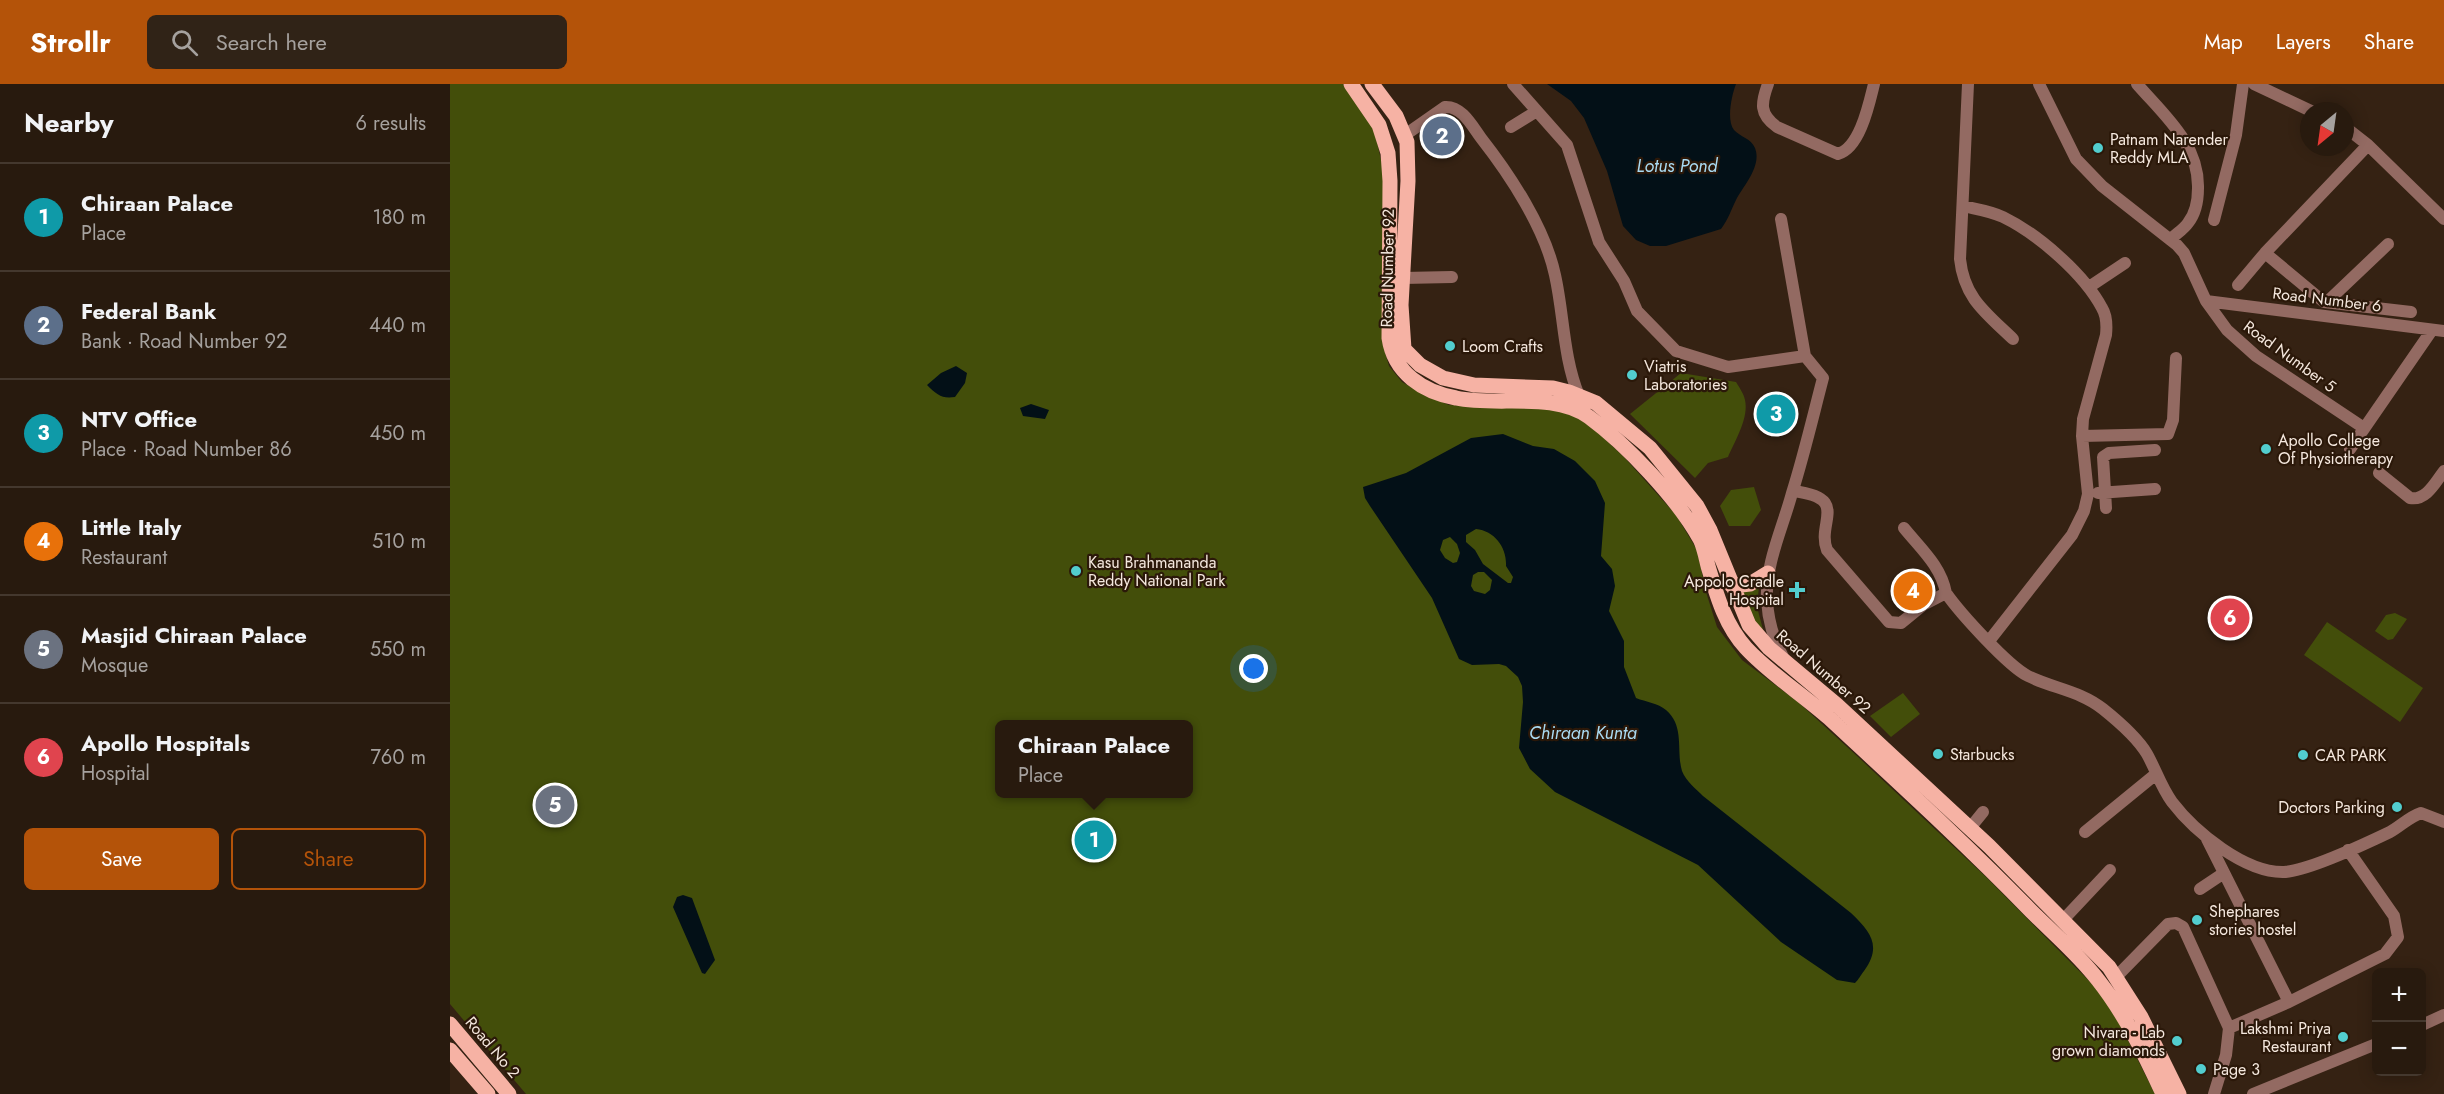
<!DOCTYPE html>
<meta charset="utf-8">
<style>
:root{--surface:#281a0e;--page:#302317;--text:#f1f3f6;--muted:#a5a19e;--line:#44382e;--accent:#b45309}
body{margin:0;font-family:Jost,sans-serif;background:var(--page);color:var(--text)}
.controls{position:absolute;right:18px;bottom:18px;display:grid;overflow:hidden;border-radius:9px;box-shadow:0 3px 15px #0003}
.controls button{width:54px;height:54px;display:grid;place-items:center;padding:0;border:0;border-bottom:2px solid var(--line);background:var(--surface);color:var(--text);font:30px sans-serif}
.compass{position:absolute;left:1850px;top:18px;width:54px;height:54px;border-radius:50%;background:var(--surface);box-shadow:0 3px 15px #0003;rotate:209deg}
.you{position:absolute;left:804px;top:585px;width:21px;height:21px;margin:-15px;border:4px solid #fff;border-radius:50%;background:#1a73e8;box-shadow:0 0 0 9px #1a73e833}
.badge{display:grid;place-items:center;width:39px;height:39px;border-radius:50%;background:var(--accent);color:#fff;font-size:20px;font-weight:700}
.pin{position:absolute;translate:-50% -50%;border:3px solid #fff;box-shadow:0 2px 6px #0006}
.popup{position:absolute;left:545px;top:636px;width:198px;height:78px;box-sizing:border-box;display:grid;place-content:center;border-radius:9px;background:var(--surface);filter:drop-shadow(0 2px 4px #0005);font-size:20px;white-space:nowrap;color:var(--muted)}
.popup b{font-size:22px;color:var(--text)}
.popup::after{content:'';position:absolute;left:50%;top:100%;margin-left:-12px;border:12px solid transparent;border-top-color:var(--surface)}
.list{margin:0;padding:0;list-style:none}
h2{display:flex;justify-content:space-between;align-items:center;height:78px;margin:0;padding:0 24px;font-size:26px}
h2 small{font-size:20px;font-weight:400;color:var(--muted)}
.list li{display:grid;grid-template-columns:39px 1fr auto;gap:18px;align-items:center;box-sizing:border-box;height:108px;padding:0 24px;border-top:2px solid var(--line)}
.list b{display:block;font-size:22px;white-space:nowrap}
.list p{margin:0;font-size:20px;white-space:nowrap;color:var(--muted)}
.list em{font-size:20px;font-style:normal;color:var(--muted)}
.actions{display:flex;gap:12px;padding:18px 24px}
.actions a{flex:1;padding:14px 0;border:2px solid var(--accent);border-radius:9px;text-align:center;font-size:21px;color:var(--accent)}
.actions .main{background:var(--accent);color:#fff}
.icon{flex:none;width:33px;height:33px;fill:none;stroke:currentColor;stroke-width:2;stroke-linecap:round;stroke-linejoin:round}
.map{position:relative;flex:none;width:1994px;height:1010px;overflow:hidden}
header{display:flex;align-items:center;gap:36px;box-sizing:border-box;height:84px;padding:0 30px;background:var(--accent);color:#fff}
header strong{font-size:28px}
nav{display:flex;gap:33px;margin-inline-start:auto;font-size:21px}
.search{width:420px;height:54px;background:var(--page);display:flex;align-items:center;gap:15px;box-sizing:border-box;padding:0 21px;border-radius:9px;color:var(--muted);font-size:22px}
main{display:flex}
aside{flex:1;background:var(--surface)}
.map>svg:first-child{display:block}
.green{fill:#434e0a;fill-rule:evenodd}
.water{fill:#031017;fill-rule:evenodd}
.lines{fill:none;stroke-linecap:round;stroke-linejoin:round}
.minor{stroke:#936a62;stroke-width:12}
.major{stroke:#f6b2a4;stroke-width:15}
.poi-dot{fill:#52cdce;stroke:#2b1809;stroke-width:2}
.labels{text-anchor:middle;stroke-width:4.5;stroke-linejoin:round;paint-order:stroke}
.poi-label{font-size:16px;fill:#f5e8de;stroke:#2b1809;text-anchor:start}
.street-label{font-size:16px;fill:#f5e8de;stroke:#2b1809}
.water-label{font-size:18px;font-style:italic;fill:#a9daf2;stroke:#2b1809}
</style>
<header>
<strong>Strollr</strong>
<div class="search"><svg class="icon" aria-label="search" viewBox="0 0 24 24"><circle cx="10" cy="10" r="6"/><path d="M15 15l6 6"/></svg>Search here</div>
<nav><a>Map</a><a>Layers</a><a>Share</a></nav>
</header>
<main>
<aside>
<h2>Nearby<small>6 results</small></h2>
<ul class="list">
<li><span class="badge" style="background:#0f9aa8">1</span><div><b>Chiraan Palace</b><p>Place</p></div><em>180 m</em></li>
<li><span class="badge" style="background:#5c6f8a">2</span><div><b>Federal Bank</b><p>Bank · Road Number 92</p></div><em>440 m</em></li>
<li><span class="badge" style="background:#0f9aa8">3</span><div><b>NTV Office</b><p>Place · Road Number 86</p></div><em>450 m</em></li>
<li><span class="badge" style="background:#e8710a">4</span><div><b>Little Italy</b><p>Restaurant</p></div><em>510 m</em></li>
<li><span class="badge" style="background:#6b7280">5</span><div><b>Masjid Chiraan Palace</b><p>Mosque</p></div><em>550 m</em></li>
<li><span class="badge" style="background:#e0444e">6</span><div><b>Apollo Hospitals</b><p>Hospital</p></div><em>760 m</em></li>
</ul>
<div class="actions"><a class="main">Save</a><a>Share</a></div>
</aside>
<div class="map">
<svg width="1994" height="1010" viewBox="0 0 1994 1010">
<rect width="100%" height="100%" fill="#352213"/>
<!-- green -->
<path class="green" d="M0,0H893L924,44L934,90V265L939,282L952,298L973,310L999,321L1101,325L1124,332L1143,344L1174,373L1226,431L1247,466L1256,508L1267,543L1292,576L1348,618L1407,672L1536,793L1657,915L1705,1010H76L0,920ZM550,640H738V710H550Z
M1231,289L1286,298C1289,303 1294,310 1295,316C1299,334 1285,357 1278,373L1258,379L1245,394L1180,330Z
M1304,403L1311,426L1300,442H1279L1270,422L1281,406Z
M1309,502L1307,523L1315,553L1305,540L1291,507Z
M1945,529L1957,535L1943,555L1938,556L1925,547L1936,531Z
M1877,538L1973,604L1950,638L1854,571Z
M1453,609L1470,630L1441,653L1420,632Z"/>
<!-- water -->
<path class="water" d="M1097,0H1286C1282,10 1276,36 1284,46C1290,53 1301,54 1305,64C1312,82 1294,101 1286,116C1281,126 1278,136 1271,145L1216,162H1200L1186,156L1173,142L1157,87L1134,34L1121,17Z
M506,282L517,289L515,299L505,313C492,315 487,311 477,301L491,289Z
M581,320L599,326L595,335L573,332L570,324Z
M1053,350L1083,362L1104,365L1125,377L1145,397L1155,419L1151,472L1162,485L1165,502L1159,527L1174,557V583L1186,614C1196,618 1208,619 1216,626C1235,642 1226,667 1232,687C1236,697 1246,705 1253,712L1401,829C1421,848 1432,862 1414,887C1410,892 1409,895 1405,899L1387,896L1331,858L1248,781L1105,708L1080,685L1069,664L1073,618L1072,602L1068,593L1056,582L1049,580L1022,581L1009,575L982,514L920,422L915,414L913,403L956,389L1021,354ZM1026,445C1045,447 1057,464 1056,482L1063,493L1061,499H1058L1033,480L1025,466L1016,458V451ZM1000,453L1007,460L1010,469L1007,478L1003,479L995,474L990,466L993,456ZM1028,488H1034L1042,496L1040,506L1035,510L1024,507L1021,502L1023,491Z
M233,811L242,814L265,876L255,890L252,889L223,823L227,813Z"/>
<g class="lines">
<!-- minor -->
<path class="minor" d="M1063,0L1117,61L1149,158L1174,197L1187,227L1226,267L1278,283L1355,272
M1318,0C1311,19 1309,30 1327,43L1388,70C1410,64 1419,20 1424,0
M1518,0L1510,175C1514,214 1536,229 1563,255
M1589,0L1626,75L1652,102L1727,161L1734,169L1756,217L1777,246L1806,272L1914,344
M1687,0C1714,31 1749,60 1748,104C1748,117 1746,129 1738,139C1734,145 1726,150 1721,155
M1804,0L1861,27
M1061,43L1087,27
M1895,43L1918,61L1994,135
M955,51L995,23C1012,22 1022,42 1031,54C1060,91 1095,144 1105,191C1114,231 1113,273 1129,312
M1918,61L1815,169L1874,218L1961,228
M1513,122C1526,125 1541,127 1553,133C1588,150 1634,190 1652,224C1657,232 1657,241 1656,251L1633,335L1632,352L1638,410L1634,427L1622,451L1539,557
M1331,135L1355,272L1373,294C1363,332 1354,371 1342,409C1333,443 1315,480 1317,516C1318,536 1324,556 1333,573
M1764,136L1786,51L1793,0
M953,194L1002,193
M1788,201L1815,169
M1639,203L1675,179
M1756,217L1994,247
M1877,218L1938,160
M1632,352L1718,350L1723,336L1726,274
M1900,365L1982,246
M1929,389L1960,414C1976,417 1985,399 1994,387
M1343,407C1401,414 1366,438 1377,466L1439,538L1451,539L1473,521L1496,509C1510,529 1558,582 1578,592C1602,604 1631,607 1653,625C1668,637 1687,653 1697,670C1706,686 1711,703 1722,718C1745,748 1795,789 1834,788C1858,787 1917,759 1940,748C1951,742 1959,733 1971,729L1994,738
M1648,409L1705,405
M1656,424L1653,373L1659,369L1705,366
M1454,444C1471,465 1491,482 1496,509
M1520,744L1533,728
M1635,748L1706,690
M1757,755L1839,918
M1750,805L1774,789
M1613,836L1660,786
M1666,893L1718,840L1726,839L1733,843L1779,944L1776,971L1764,1010
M1972,941L1994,931
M1779,944L1839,918L1935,870L1948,853L1944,832L1898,766
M1803,1010L1926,960"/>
<!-- major -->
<path class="major" d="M901,0L929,41L938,69L940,97L939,254C944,289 973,308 1006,314C1047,323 1103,307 1139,333C1177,361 1227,414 1250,455C1254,463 1256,474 1258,482C1267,512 1275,541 1296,564C1320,590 1352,610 1379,634C1447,697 1516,760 1581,827C1603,849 1629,871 1648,896C1675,930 1695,971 1713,1010
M922,0L946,32L957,58L958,97L951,221L954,265L970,281L993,294L1024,301L1103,304L1119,308L1146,319L1200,364L1247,422L1260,446L1299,541L1319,564L1387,621L1539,762L1659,883L1691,933L1729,1010
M1282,502L1300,500L1318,489
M0,940L59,1010
M0,966L38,1010"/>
</g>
<!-- markers -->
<g class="poi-dot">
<circle cx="1648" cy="64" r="6"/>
<circle cx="1000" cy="262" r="6"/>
<circle cx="1182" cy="291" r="6"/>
<circle cx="1816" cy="365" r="6"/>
<circle cx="626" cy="487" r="6"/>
<path d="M1344 497h6v6h6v6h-6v6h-6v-6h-6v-6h6z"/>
<circle cx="1488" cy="670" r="6"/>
<circle cx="1853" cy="671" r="6"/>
<circle cx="1947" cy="723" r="6"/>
<circle cx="1747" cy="836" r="6"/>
<circle cx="1893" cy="953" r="6"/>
<circle cx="1727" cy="957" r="6"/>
<circle cx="1751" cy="985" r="6"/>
</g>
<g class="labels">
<!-- poi labels -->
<g class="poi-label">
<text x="1660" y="61">Patnam Narender<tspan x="1660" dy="18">Reddy MLA</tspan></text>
<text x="1012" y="268">Loom Crafts</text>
<text x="1194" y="288">Viatris<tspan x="1194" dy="18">Laboratories</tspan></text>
<text x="1828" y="362">Apollo College<tspan x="1828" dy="18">Of Physiotherapy</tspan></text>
<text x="638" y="484">Kasu Brahmananda<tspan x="638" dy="18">Reddy National Park</tspan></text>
<text x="1334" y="503" text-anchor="end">Appolo Cradle<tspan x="1334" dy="18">Hospital</tspan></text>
<text x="1500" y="676">Starbucks</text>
<text x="1865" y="677">CAR PARK</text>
<text x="1935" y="729" text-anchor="end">Doctors Parking</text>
<text x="1759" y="833">Shephares<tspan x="1759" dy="18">stories hostel</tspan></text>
<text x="1881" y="950" text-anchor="end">Lakshmi Priya<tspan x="1881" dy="18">Restaurant</tspan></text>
<text x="1715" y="954" text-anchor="end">Nivara - Lab<tspan x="1715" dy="18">grown diamonds</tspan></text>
<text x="1763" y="991">Page 3</text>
</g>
<!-- street labels -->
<g class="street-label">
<text transform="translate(937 184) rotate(-89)" y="6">Road Number 92</text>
<text transform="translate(1877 215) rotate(7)" y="6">Road Number 6</text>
<text transform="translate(1840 272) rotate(36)" y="6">Road Number 5</text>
<text transform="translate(1374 587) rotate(41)" y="6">Road Number 92</text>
<text transform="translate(43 963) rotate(50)" y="6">Road No 2</text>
</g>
<!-- water labels -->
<g class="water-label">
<text x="1227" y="88">Lotus Pond</text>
<text x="1133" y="655">Chiraan Kunta</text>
</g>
</g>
</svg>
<div class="controls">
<button>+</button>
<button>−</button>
</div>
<svg class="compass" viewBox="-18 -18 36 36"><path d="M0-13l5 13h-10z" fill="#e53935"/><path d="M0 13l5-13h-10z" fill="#a5a19e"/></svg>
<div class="you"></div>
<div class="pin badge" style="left:644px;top:756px;background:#0f9aa8">1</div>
<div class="popup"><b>Chiraan Palace</b>Place</div>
<div class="pin badge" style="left:992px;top:52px;background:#5c6f8a">2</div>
<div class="pin badge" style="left:1326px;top:330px;background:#0f9aa8">3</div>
<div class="pin badge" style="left:1463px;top:507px;background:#e8710a">4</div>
<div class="pin badge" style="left:105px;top:721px;background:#6b7280">5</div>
<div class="pin badge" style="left:1780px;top:534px;background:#e0444e">6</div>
</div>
</main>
